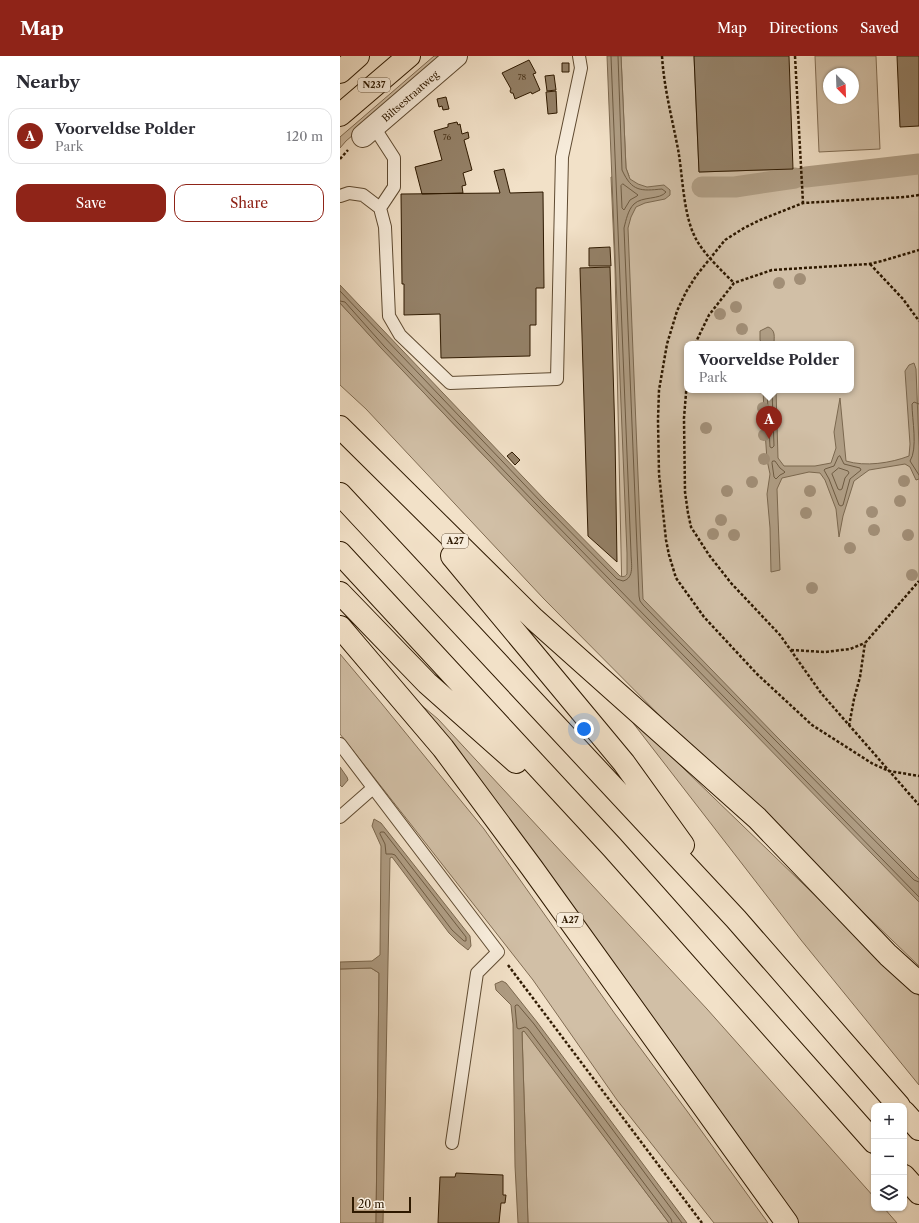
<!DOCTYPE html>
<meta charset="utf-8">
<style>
:root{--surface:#fff;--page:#f7f7f7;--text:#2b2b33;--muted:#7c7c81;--line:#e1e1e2;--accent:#8f2418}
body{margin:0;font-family:"Libre Caslon Text",serif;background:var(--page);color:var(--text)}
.controls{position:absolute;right:12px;bottom:12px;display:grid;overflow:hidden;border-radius:8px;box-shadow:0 1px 3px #0004}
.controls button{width:36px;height:36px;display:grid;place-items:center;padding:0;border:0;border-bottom:1px solid var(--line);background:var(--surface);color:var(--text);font:20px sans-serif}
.compass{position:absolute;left:483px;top:12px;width:36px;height:36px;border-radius:50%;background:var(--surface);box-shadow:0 1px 3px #0004;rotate:157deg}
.scale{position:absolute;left:12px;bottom:10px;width:59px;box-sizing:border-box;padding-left:4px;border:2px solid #2e1900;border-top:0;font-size:11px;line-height:14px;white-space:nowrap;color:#2e1900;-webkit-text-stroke:3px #f7ecdb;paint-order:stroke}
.you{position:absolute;left:244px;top:673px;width:14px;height:14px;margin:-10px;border:3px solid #fff;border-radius:50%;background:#1a73e8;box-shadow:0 0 0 6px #1a73e833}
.badge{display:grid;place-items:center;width:26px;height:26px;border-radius:50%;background:var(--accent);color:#fff;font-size:13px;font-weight:700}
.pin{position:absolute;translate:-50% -33px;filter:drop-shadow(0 1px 2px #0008)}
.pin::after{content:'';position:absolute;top:21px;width:14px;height:12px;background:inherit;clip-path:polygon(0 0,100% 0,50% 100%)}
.popup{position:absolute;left:344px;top:285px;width:170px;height:52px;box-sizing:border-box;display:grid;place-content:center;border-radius:8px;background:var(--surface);filter:drop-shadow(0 1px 3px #0005);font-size:13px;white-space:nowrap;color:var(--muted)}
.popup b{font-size:15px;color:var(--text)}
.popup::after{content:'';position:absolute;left:50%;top:100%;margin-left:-8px;border:8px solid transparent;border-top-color:var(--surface)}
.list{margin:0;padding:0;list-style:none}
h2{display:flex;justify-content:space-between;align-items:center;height:52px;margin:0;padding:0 16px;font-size:17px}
h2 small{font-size:13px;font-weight:400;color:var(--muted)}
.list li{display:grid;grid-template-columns:26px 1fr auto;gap:12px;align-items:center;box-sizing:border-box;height:56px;margin:0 8px 8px;padding:0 8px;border:1px solid var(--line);border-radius:12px}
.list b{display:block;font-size:15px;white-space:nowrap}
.list p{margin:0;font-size:13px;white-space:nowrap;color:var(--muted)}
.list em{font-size:13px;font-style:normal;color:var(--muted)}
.actions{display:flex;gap:8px;padding:12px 16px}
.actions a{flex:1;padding:9px 0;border:1px solid var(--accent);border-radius:12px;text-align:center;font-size:14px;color:var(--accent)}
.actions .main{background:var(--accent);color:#fff}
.icon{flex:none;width:22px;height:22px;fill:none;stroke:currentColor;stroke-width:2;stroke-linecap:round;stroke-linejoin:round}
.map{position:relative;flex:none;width:579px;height:1167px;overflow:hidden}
header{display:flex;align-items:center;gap:24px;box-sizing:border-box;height:56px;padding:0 20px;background:var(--accent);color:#fff}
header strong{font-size:19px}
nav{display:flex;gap:22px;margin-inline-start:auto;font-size:14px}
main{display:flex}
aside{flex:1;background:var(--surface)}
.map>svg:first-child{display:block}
.green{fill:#d1bfa6;stroke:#806c53;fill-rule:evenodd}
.water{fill:#af9d84;stroke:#7b684f}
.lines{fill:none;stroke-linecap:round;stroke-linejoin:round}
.shore{stroke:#6e5b42;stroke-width:1}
.canal{stroke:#af9d84;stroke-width:21}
.building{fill:#948168;stroke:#2e1900}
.lane-casing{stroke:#5f4b32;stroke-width:14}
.street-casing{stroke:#5f4b32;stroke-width:24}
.primary-casing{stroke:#2e1900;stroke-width:24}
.highway-casing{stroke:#2e1900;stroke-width:24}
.path{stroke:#2e1900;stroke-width:2.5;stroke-dasharray:3 2;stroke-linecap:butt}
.lane{stroke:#f7ecdb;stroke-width:12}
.street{stroke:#f7ecdb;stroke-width:22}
.primary{stroke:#f2e1c8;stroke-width:22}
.highway{stroke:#f2e1c8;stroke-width:22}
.tree{fill:#a18e76}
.labels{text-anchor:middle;stroke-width:3;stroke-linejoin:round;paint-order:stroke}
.number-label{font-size:8px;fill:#48331a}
.shield{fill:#f7ecdb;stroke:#6a5842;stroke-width:1}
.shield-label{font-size:9px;font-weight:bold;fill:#2e1900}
.street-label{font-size:10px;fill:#2e1900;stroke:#f7ecdb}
</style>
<header>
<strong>Map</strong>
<nav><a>Map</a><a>Directions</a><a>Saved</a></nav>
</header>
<main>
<aside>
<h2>Nearby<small></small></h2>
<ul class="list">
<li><span class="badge">A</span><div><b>Voorveldse Polder</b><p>Park</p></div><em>120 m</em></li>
</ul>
<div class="actions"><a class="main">Save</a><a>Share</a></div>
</aside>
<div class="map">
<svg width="579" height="1167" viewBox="0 0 579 1167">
<rect width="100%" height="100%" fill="#f2e1c8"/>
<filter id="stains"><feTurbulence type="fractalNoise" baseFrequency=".005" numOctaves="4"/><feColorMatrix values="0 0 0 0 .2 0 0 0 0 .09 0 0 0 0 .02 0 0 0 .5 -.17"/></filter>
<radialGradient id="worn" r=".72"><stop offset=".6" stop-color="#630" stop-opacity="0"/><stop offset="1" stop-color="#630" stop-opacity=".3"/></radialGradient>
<!-- green -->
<path class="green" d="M94,0H105L6,85L0,92V81Z
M281,0H354L359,116L453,113L579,102V910L347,687L204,543L26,353L0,329V247C92,347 186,444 282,540L275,213L271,121L289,120L286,112ZM347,288H511V334H347Z
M475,0H536L540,93L479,96ZM489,18H513V42H489Z
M0,598L42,648L144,773L275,958L347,1055L428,1167H374L277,1044L193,924L0,678Z
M67,637L98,663L367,953L534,1141V1152H544L557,1167H455Z
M283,654L579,940V1029L461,884Z
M31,912L39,917L36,1167H0V913Z
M185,975L329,1167H188L182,976Z"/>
<!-- water -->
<path class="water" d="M267,0H281L286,112L290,123L298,128L307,131L324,129L330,134V139L325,143L305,147L296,151L291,161L288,172L303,543L437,681L579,823V846L193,451L41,292L0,247V229L205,444L280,520C283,521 285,521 287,518V497Z
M428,271C436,274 434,281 434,288H422L420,284V275Z
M574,307L576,313L579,390V423L576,424L570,411L565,408L529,414L514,425L503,460L499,481L496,453L485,424L480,417L469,416L442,422L437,433L440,514L431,516L430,472L427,438L430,418L427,404L425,375L423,334H436L438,402L444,410H475L491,407L496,392L494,376L500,342L506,405C525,411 551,407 569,400L570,388L565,315L569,309Z
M0,711L7,721L8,724L2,731L0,729Z
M34,763L41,767L130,880L131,890L128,894L118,886L109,877L52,801L50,802L43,1167H36L39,917L31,912L0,913V906L32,905L40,899L41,790L32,770Z
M162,925L166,927L197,966L347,1167H329L184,975L182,976L188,1167H178L175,1110L173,968L171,949L156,934L155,928Z"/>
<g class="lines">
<!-- shore -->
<path class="shore" d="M278,0L282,114C292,136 301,135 322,133L326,136C320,144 302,140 294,148C288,154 286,164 284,172L299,540L300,545L303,549L435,684L574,824L579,826
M283,128L298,139L297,140L290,144L284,154L282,152L281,130Z
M0,235L202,447L277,523L283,525C295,522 291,507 291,497L271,0
M0,245L5,246L44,290L196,448L579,841
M427,334L430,391L432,392L434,390L432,334
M579,348L574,346L572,348C572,363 578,393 570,405L579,419
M500,400L504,408L520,412L521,414L510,423L503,449L501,450L499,449L489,423L484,414L485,413L494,410L498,401Z
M433,405H435L440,412L445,416L444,417L440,419L436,423L434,421L432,407Z
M499,412L508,415L509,417L505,422L502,433L500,434L498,433L492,418Z
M41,776H44L126,881V885H124L112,874L55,799L52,798H46L45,788L40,778Z
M332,1167L331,1163L188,973L185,971L179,973L177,972L175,950L176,949H178L194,968L342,1167"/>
<!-- canal -->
<path class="canal" d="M466,121L579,108
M362,131H395L455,122"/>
</g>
<!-- building -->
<path class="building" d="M354,0H449L453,113L359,116Z
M557,0H579V70L560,71Z
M189,4L196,17L193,18L200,34L192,38L191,36L175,43L173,37H171L170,35L171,33L162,17Z
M222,7H229V16H222Z
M214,19L216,34L207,35L205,20Z
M216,35L217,57L208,58L206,36Z
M106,41L109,53L103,54L102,50L99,51L97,43Z
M117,66L118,69L120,68L122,78L128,76L129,82L124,84L132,114L123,117L126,129L122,130L123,137L82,138L75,111L102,104L94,75L108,71V68Z
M164,113L170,137L203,136L204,232H196V269H190V300L101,302L100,258L64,259V228H62L61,138L160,137L154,115Z
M270,191L271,210H249V192Z
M270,211L275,380L277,506L248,480L240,212Z
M172,396L180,404L175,409L167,400Z
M116,1117L163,1119V1139H166L165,1147H161L159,1167H98L100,1121H115Z"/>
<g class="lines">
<!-- lane casing -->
<g class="lane-casing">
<path id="lane" d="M34,71L54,102V131L40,152
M0,140L9,137L23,139L40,152L45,171L49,260L60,279L110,327L217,323L222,101L241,12L239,0
M0,688L158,896L137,917L112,1087
M0,761L33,732"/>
</g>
<!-- street casing -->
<g class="street-casing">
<path id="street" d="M23,80L116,0"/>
</g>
<!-- primary casing -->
<g class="primary-casing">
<path id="primary" d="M0,16L18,0
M0,59L69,0"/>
</g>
<!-- highway casing -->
<g class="highway-casing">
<path id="highway" d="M0,371L194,563L417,762L548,899L579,927
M0,438L396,863L559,1050
M0,497L272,791L534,1086
M112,500L284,707L343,789
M0,537L87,627L176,706
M0,571L103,692L192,812L447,1167
M564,1056L579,1073
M564,1120L579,1137"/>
</g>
<!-- path -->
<path class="path" d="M322,0C324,32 332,62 338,93C343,121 343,159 356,183C364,198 382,215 394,227
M455,0L463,147
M0,103L8,94
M579,139L565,141L463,147L420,164L404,172L385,184L356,220L346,236L337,255L327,288L319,334L318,364L319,418L326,484L329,499L336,522L364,561L417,618L472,669L533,708L549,715L579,720
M530,208L563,243L579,265
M355,288L369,259L394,227L432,214L529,208L542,205L579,194
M347,325L344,362L345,436L348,457L351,471L369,499L391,527L440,579L481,637L579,749
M451,594L485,596L510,593L525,587
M509,670L514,643L520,621L525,587L579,525
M168,909L362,1167"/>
<!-- lane -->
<use href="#lane" class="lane"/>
<!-- street -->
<use href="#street" class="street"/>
<!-- primary -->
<use href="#primary" class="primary"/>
<!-- highway -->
<use href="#highway" class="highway"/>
</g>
<!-- trees -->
<g class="tree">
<circle cx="460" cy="223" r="6"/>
<circle cx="439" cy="227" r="6"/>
<circle cx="396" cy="251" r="6"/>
<circle cx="380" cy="258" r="6"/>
<circle cx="402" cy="273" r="6"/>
<circle cx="423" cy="352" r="6"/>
<circle cx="366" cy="372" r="6"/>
<circle cx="424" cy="379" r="6"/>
<circle cx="424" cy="403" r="6"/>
<circle cx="564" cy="425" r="6"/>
<circle cx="412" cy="426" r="6"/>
<circle cx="387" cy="435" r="6"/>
<circle cx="470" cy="435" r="6"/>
<circle cx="560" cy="445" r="6"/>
<circle cx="532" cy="456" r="6"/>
<circle cx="466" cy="457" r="6"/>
<circle cx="381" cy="464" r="6"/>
<circle cx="534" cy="474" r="6"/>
<circle cx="373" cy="478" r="6"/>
<circle cx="394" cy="479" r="6"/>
<circle cx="568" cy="479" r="6"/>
<circle cx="510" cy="492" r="6"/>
<circle cx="572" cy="519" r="6"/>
<circle cx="472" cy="532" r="6"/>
</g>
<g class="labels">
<!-- number labels -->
<g class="number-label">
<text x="182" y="24">78</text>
<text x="107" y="84">76</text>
</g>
<!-- shield labels -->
<g class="shield">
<rect x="18" y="22" width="32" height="14" rx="3"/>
<rect x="102" y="478" width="26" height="14" rx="3"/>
<rect x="217" y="857" width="26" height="14" rx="3"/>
</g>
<g class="shield-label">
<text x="34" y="32">N237</text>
<text x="115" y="488">A27</text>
<text x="230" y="867">A27</text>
</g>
<!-- street labels -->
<g class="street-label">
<text transform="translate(70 40) rotate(-41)" y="4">Biltsestraatweg</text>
</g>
</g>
<rect width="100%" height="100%" filter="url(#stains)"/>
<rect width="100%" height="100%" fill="url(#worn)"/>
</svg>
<div class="controls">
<button>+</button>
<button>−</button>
<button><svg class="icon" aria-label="layers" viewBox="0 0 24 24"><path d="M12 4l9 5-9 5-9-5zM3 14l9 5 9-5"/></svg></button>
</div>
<svg class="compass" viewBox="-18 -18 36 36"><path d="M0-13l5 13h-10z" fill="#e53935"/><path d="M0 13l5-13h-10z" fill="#7c7c81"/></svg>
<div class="scale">20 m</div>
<div class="you"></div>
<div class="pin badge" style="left:429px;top:383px">A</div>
<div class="popup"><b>Voorveldse Polder</b>Park</div>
</div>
</main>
